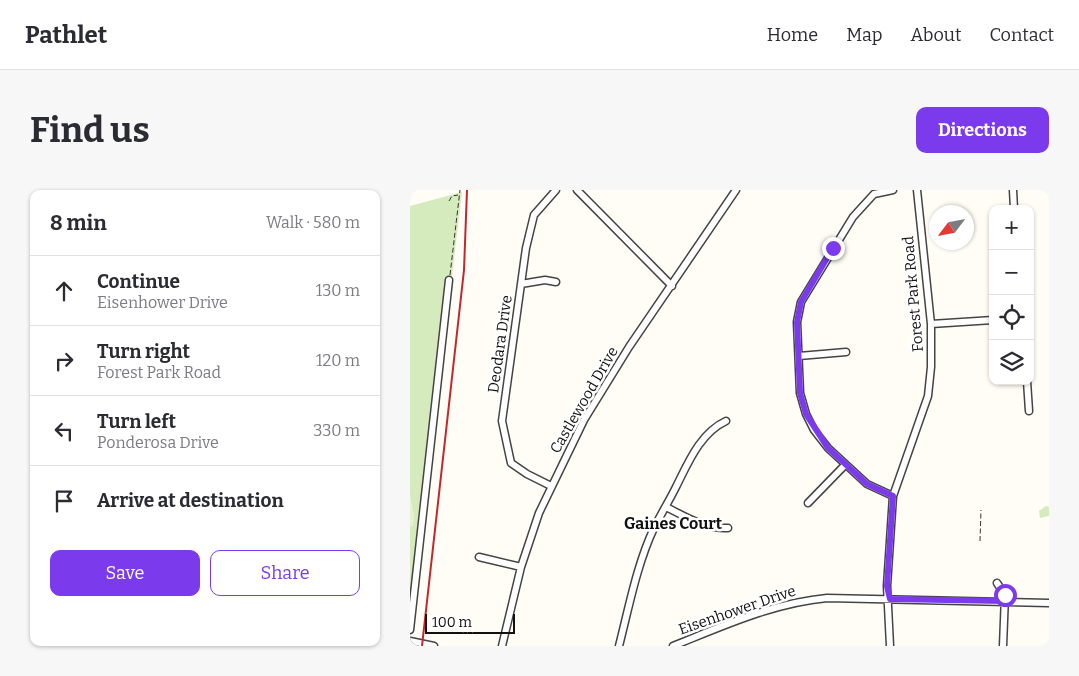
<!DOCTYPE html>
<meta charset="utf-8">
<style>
:root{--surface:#fff;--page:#f7f7f7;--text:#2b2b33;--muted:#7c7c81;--line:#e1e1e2;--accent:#7c3aed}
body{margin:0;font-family:Bitter,serif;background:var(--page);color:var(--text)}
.controls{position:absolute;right:15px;top:15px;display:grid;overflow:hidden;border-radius:10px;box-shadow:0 1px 4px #0004}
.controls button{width:45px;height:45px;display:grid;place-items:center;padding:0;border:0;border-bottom:1px solid var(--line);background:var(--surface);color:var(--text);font:25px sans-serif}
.compass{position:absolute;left:519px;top:15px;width:45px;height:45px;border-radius:50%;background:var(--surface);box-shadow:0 1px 4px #0004;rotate:238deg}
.scale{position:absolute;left:15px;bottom:12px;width:90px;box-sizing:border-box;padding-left:5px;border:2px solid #111;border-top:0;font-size:14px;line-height:18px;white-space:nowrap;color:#111;-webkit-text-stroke:4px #fff;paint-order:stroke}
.stop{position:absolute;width:15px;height:15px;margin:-11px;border:4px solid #7c3aed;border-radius:50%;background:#fff}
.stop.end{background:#7c3aed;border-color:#fff;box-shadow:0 1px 5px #0008}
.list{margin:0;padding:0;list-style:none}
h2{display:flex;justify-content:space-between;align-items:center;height:65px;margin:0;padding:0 20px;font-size:21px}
h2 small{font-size:16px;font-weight:400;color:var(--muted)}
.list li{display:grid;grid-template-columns:32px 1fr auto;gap:15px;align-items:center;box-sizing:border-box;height:70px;padding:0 20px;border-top:1px solid var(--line)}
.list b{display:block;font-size:19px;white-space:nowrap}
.list p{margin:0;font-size:16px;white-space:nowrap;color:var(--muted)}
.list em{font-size:16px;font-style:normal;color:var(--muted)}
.actions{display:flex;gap:10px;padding:15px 20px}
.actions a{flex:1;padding:11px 0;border:1px solid var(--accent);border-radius:10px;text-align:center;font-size:18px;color:var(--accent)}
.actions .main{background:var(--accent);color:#fff}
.icon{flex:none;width:28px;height:28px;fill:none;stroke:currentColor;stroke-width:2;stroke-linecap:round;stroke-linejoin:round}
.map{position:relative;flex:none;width:639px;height:456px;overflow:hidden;border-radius:10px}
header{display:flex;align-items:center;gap:30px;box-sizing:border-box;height:70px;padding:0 25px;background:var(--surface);border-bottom:1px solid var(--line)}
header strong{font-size:24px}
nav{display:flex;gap:28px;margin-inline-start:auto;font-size:18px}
.intro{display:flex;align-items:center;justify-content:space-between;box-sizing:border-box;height:120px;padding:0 30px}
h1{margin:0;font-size:35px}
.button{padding:12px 22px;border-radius:10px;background:var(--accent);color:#fff;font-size:18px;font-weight:700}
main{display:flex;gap:30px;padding:0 30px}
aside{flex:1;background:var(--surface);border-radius:10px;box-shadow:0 1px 4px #0004}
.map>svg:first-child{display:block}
.green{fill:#d5ebbd}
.pitch{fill:#e6f2cf}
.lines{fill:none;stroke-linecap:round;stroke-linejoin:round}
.minor-casing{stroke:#444;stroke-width:9}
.path{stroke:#333;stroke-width:1;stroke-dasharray:5 2.5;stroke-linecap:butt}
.minor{stroke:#fff;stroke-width:6}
.rail{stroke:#c4262e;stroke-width:2}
.route{stroke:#7c3aed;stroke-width:6}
.labels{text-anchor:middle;stroke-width:5;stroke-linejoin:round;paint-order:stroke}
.street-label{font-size:15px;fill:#111;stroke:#fff}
.neighbourhood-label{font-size:16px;font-weight:bold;fill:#111;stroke:#fff}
</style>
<header>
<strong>Pathlet</strong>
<nav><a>Home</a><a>Map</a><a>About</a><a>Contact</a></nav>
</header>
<div class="intro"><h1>Find us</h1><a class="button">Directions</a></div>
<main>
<aside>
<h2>8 min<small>Walk · 580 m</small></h2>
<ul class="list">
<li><svg class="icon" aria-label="ahead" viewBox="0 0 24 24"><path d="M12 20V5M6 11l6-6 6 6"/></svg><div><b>Continue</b><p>Eisenhower Drive</p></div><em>130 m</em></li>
<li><svg class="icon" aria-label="right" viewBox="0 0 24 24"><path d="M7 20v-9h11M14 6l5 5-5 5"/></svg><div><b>Turn right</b><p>Forest Park Road</p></div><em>120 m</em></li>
<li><svg class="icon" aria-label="left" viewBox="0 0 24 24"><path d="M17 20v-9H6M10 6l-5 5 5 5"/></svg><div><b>Turn left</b><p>Ponderosa Drive</p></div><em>330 m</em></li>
<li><svg class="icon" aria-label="arrive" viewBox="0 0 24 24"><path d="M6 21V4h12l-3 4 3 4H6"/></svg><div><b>Arrive at destination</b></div></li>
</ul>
<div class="actions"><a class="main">Save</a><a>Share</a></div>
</aside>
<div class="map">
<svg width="639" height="456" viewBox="0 0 639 456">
<rect width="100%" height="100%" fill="#fffdf5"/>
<!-- green -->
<path class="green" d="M52,2L0,439V16Z
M636,316L639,317V326L630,328L629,321Z"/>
<!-- pitch -->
<path class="pitch" d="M0,304L4,326L3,336H0Z"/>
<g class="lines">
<!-- minor casing -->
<g class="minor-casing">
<path id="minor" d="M167,0L262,96
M483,0L464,4L443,27L391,112L387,132L390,203L396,224L404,240L418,258L457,294L483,306
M603,0L604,19
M111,94L135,90L146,92
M521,134L583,130
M389,166L436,162
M617,191L619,221
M141,296L117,284L101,273L92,231L116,58L124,25L146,0
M398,313L435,275
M256,317C276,327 295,339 318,338
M69,367L111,377
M587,393L595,405L593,456
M0,440L39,90
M0,451L24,456
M92,456L111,377L129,323L174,230L219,157L326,0
M209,456C219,417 227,374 244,338C251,324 259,311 266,297C278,273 290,243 316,231
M263,456C313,436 363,413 417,408L639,413
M480,456L477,396L483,306L518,206L521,177V134L507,0"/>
</g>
<!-- path -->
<path class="path" d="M39,11L42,6L48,5
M40,85L50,0
M570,351L571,320"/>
<!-- minor -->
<use href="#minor" class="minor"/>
<!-- rail -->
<path class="rail" d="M12,456L54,80L57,0"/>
</g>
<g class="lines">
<!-- route -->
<path class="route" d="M423,58L391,112L387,132L390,203L396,224L418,258L457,294L483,306L477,396L480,409L594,411L595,405"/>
</g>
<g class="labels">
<!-- street labels -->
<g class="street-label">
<text transform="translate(503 104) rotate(-95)" y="5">Forest Park Road</text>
<text transform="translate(90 154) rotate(-82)" y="5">Deodara Drive</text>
<text transform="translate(174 210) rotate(-60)" y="5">Castlewood Drive</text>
<text transform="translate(327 420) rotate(-19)" y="5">Eisenhower Drive</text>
</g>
<!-- neighbourhood labels -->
<g class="neighbourhood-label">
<text x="263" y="339">Gaines Court</text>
</g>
</g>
</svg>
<div class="controls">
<button>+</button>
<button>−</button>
<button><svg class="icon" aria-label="locate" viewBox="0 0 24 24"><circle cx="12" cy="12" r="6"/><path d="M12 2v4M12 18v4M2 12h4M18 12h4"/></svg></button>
<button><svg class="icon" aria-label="layers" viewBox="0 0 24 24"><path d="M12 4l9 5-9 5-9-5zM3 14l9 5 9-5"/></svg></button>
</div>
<svg class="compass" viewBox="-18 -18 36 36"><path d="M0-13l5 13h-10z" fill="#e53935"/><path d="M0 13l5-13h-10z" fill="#7c7c81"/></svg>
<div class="scale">100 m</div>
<div class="stop" style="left:595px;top:405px"></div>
<div class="stop end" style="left:423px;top:58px"></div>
</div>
</main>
